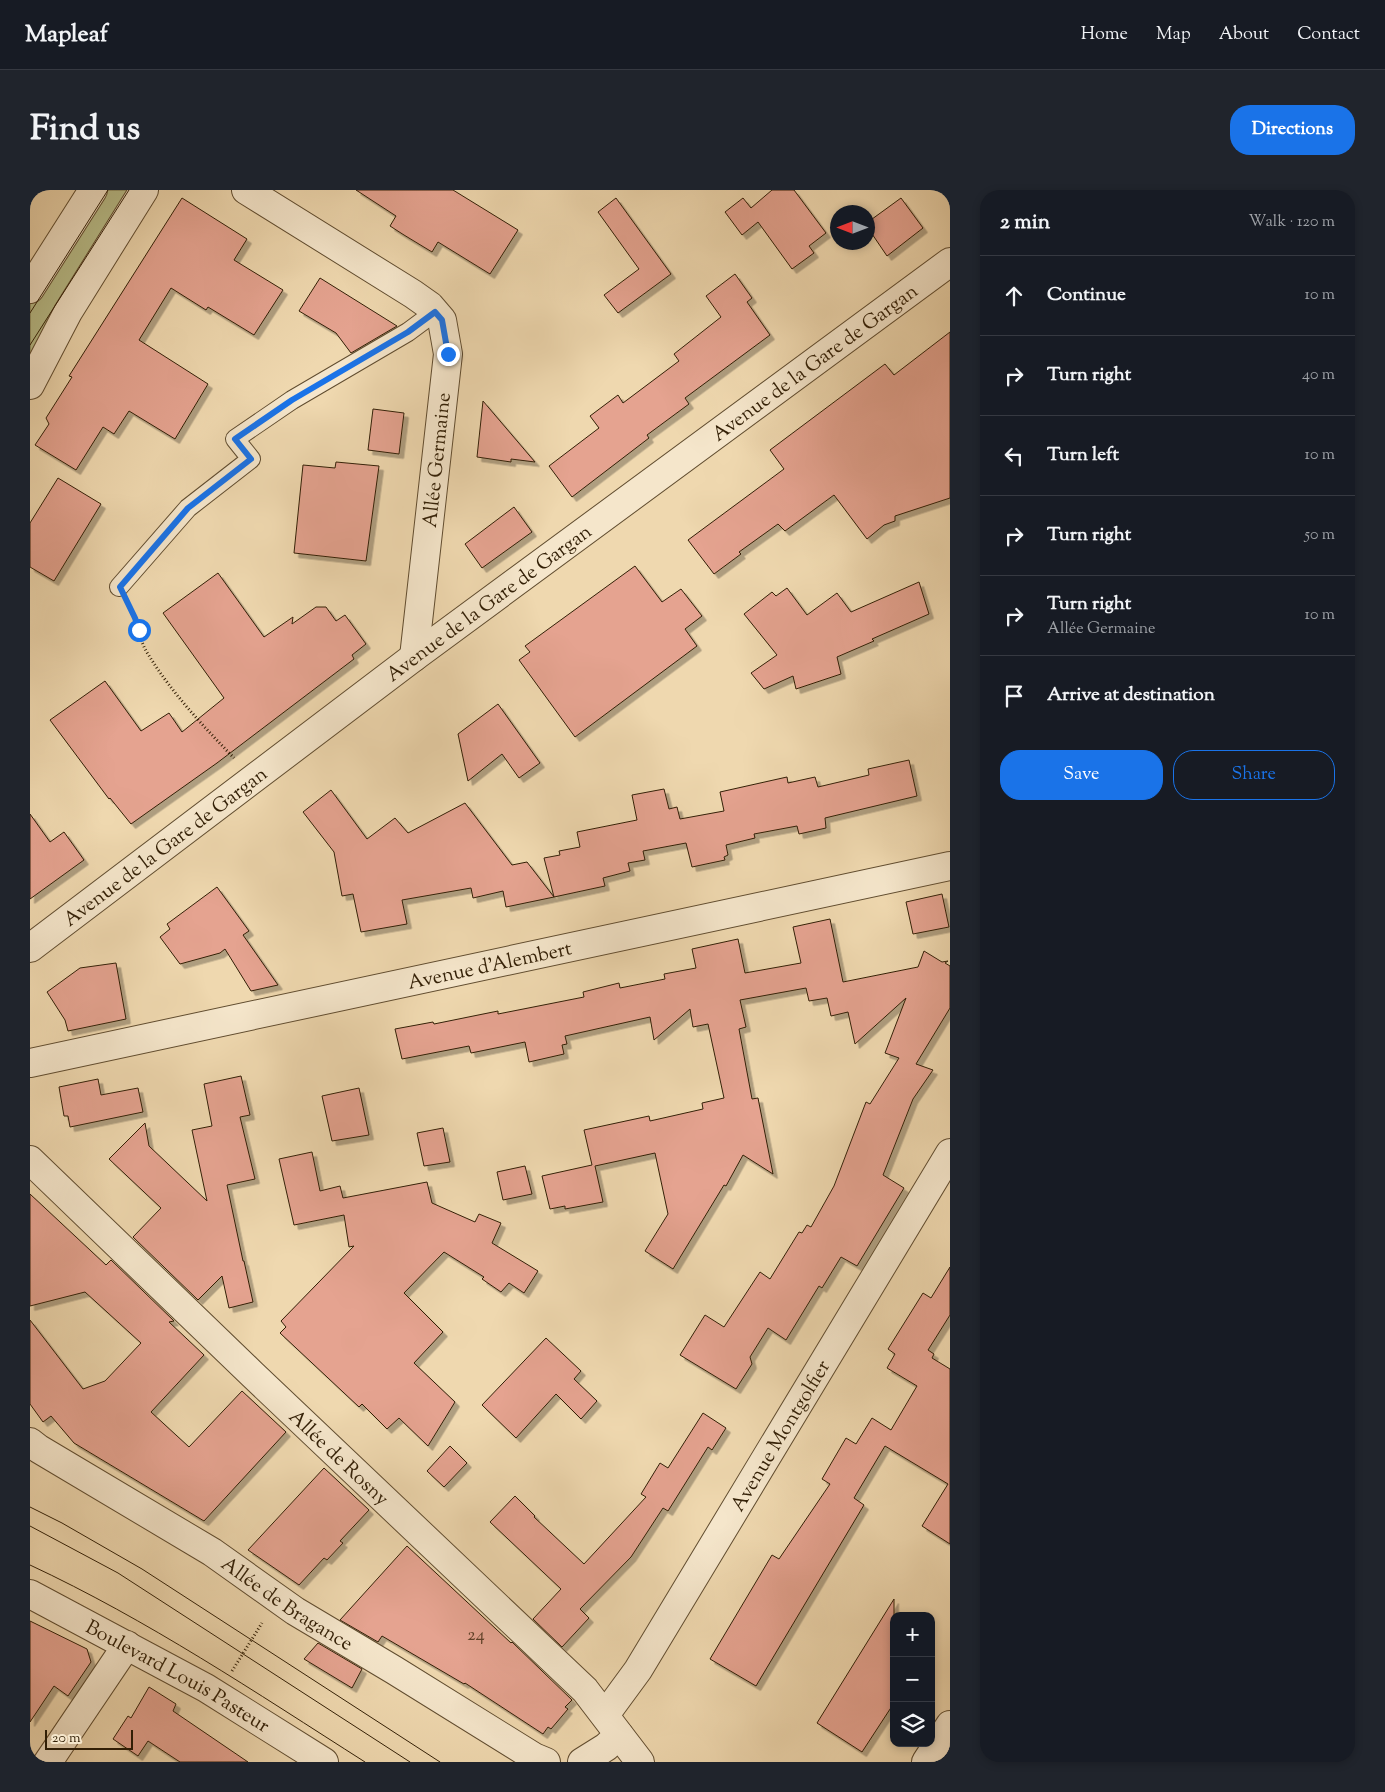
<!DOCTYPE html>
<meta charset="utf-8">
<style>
:root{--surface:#171b24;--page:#20242c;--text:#f1f3f6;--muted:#9ea1a6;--line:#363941;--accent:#1a73e8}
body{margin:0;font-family:"Sorts Mill Goudy",serif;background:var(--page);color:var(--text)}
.controls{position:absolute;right:15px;bottom:15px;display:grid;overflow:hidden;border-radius:10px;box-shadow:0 2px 8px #0003}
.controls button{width:45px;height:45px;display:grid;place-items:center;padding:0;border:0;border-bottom:1px solid var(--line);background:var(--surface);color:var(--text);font:25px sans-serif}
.compass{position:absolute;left:800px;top:15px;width:45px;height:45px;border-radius:50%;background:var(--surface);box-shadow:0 2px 8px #0003;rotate:270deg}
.scale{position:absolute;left:15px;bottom:12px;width:88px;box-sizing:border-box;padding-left:5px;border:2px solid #321f06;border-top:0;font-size:14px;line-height:18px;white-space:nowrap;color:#321f06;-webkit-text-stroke:4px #f5e6cb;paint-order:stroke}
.stop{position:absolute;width:15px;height:15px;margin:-11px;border:4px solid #1a73e8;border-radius:50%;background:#fff}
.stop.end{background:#1a73e8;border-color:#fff;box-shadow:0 1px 5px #0008}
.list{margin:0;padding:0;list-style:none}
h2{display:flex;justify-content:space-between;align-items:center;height:65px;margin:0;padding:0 20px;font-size:21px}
h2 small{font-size:16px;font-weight:400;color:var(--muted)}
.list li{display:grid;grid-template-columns:32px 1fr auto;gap:15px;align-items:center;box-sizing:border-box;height:80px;padding:0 20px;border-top:1px solid var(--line)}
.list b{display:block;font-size:19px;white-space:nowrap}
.list p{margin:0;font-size:16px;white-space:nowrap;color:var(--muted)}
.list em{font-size:16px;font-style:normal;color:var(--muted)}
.actions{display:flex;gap:10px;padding:15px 20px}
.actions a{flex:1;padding:11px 0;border:1px solid var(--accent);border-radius:20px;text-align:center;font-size:18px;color:var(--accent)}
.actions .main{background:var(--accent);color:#fff}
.icon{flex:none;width:28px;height:28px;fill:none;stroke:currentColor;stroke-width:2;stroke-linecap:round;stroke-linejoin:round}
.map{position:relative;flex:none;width:920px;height:1572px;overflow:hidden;border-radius:20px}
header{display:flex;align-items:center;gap:30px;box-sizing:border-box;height:70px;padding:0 25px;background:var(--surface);border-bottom:1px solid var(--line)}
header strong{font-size:24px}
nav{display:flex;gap:28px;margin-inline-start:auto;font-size:18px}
.intro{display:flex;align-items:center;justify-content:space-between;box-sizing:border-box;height:120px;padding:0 30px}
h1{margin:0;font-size:35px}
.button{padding:12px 22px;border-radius:20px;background:var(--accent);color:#fff;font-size:18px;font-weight:700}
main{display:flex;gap:30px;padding:0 30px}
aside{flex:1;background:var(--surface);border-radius:20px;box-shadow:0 2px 8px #0003}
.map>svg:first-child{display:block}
.green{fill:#b9bf8b;stroke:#766f48}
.building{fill:#e5a390;stroke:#321f06;filter:url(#shadow)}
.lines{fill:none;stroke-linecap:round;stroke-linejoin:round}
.lane-casing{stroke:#614d30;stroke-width:20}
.street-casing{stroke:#614d30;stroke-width:30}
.path{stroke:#321f06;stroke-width:3;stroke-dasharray:1 2.5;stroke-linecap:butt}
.lane{stroke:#f5e6cb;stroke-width:18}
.street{stroke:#f5e6cb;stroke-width:28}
.tram{stroke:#321f06;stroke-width:1}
.route{stroke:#1a73e8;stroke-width:6}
.labels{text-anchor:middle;stroke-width:4.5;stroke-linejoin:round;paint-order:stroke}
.number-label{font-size:18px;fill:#5f4028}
.street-label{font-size:20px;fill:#321f06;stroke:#f5e6cb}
</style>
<header>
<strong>Mapleaf</strong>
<nav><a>Home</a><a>Map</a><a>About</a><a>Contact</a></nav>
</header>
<div class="intro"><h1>Find us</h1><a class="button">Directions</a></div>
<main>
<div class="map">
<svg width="920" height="1572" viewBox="0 0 920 1572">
<defs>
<filter id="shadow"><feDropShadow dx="4.5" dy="4.5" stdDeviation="0" flood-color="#0004"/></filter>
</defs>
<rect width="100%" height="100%" fill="#efd8af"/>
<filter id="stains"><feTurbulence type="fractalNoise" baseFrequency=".004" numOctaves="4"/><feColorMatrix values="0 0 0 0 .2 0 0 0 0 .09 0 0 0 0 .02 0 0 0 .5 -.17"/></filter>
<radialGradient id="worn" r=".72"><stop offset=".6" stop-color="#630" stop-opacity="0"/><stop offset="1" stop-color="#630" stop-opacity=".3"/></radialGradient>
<!-- green -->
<path class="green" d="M72,0H104L7,168L0,163V110Z"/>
<!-- building -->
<path class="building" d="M326,0H423L488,40L460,84L408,52L402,62L374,45L360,36L366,26Z
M742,0H764L796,43L779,56L784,63L762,79L728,32L712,45L695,22L713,8L721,18Z
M152,8L217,49L204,70L253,100L224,145L178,117L176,120L141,98L109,150L178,194L145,249L99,221L84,244L73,237L46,280L5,255L19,234L16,228L42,187L39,186Z
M586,8L641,84L588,123L574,105L609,79L568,22Z
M871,8L893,38L857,66L838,38V32Z
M705,84L722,108L717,112L740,145L655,208L659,214L617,245L619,248L542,307L519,276L569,238L560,226L588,205L593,213L649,171L644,164L691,127L676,106Z
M290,88L367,136L321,163L306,143L269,121Z
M920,142V308L865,326V331L854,335L837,349L804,305L755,341L748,334L709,362L711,364L684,384L658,350L754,279L740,260L855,174L864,185Z
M453,211L505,272L481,269V272L447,267Z
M343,219L374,223L369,264L338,260Z
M306,272L349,276L336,371L264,363L273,275L305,278Z
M28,288L71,314L24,391L0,377V333Z
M484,317L502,342L452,378L435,354Z
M605,376L632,412L651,399L672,426L655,439L667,456L545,547L489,470L500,462L495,456Z
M188,383L234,447L263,427L262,434L286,417H296L306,431L315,425L336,454L322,465L324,469L187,573L101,634L80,608L79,609L20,530L75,491L111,541L139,523L152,542L194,508L133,423Z
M889,392L899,424L842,449L844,451L807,467L811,484L766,499L763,486L734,499L721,483L747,465L714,424L742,402L746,406L757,398L777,425L807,403L821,422Z
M468,514L510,573L489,588L472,564L438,591L428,544Z
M879,570L887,606L795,628L796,638L769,644L767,636L724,644L725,648L696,655L698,665L694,667L695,670L662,677L656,653L613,661L615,670L598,673L600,681L573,688L575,696L524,707L514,668L530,665L529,661L550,657L547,642L607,630L602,605L634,599L639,619L647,617L650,629L694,621L690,602L757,587L758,593L785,587L788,597L839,585L838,579Z
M301,600L337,649L365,628L378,643L435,613L482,675L497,672L524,707L476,717L473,701L443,708L441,698L372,710L377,734L331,742L323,704L312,706L304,662L273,622Z
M0,624L20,652L34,642L54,670L0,709Z
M187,697L219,741L213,745L248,795L221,801L195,759L190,763L150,774L130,747L140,739L137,734Z
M912,704L919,737L883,744L876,712Z
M800,729L813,792L888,777L894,761L912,772L918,771L915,773L920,776V818L886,874L903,880L883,909L853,985L874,998L827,1076L811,1067L792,1098L789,1096L756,1150L738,1138L720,1167L722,1174L706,1199L650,1165L675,1125L694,1137L730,1082L740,1089L769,1042L772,1043L777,1035L781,1037L804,996L836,912L840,914L869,868L855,863L876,808L825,854L818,822L801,826L797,808L779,811L776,798L710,810L716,837L709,839L722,909L728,908L743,984L713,965L696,996L694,995L643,1079L615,1061L638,1024L625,963L565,976L573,1012L535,1019V1016L520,1019L512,986L562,975L554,940L619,926L620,931L673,919L672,913L694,908L678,834L663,837L660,819L624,850L620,827L535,846L537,854L532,855L534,864L499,872L495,852L441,863L439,856L372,869L365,839L403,832L404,834L468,821V824L554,807L553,802L589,793L590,798L635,789L634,784L666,778L662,759L708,749L715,783L771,773L763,737Z
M86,773L96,829L38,841L35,830L17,802L50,778Z
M211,886L220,925L210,927L225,989L197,995L213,1071H214L223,1112L199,1118L192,1086L168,1110L103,1047L131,1018L79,969L115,933L119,956L177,1011L162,940L182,936L174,894Z
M68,889L71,905L108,898L113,922L40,937L38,926H34L29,897Z
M329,898L339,945L302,951L292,906Z
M413,938L420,972L394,976L387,943Z
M282,962L290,1001L310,996L313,1008L397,992L402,1013L445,1032L449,1024L471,1033L462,1053L508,1081L494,1103L479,1093L471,1102L452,1089L454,1087L414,1062L374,1103L413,1142L384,1173L425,1212L398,1256L369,1228L357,1239L332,1214L329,1217L250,1143L256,1137L251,1131L324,1056L319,1057L314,1025L264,1035L249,969Z
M495,976L502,1004L473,1010L467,982Z
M0,1004L76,1075L81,1070L144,1131L139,1132L174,1165L121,1222L159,1257L212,1201L256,1242L174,1331L44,1253L21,1226L13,1232L0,1214V1130L53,1199L75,1191L111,1153L55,1102L0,1116Z
M920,1077V1125L898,1160L904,1164L902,1168L920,1179V1354L892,1336L918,1294L855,1256L824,1308L834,1315L726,1496L680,1469L742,1365L749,1369L800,1294L792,1289L816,1248L826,1254L842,1228L861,1240L887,1196L857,1178L865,1164L858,1159L893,1103L901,1108Z
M516,1148L551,1181L544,1189L567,1211L551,1229L526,1204L486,1248L452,1215Z
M673,1223L696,1238L682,1260L678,1257L638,1321L633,1318L601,1367L550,1419L559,1428L532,1457L503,1429L531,1399L460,1332L485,1306L505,1326L504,1327L554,1374L616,1307L611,1304L630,1273L638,1278Z
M420,1256L437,1273L414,1297L397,1281Z
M294,1278L339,1320L310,1351L313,1353L297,1370L294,1368L269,1395L218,1360Z
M377,1356L481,1453L482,1452L542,1510L535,1517L538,1519L521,1539L518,1537L513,1544L435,1493L434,1494L352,1446L348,1452L310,1430Z
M864,1409V1513L832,1562L787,1533Z
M0,1431L57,1459L61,1472L38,1506L24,1496L0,1532Z
M288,1453L332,1479L322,1498L274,1469Z
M119,1497L146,1514L143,1521L218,1572H150L118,1551L108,1566L83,1549L98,1526L101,1528Z"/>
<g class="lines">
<!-- lane casing -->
<g class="lane-casing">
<path id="lane" d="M89,397L158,318L221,269L205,249L262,210L378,142L405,122"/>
</g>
<!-- street casing -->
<g class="street-casing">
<g id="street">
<path d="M216,0L383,104L400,116L412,130L418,164L384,467"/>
<path d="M0,99L63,0"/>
<path d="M0,195L38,122L114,0"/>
<path id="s1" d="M0,758L384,467L920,72"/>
<path id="s2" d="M0,873L920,676"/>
<path id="s3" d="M0,970L222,1184L555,1500L610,1572"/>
<path id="s4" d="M0,1252L9,1259L182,1362L265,1421L364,1480L504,1567L516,1572"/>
<path id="s5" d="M0,1404L176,1498L294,1572"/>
<path id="s6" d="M575,1525L608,1480L920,963"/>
<path d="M18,1572L97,1455"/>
<path d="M552,1572L576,1557L589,1545"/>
<path d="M896,1572L920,1535"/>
</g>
</g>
<!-- path -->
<path class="path" d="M99,417C107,432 109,450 118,464C141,502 173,536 204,568
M202,1481L232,1433"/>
<!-- lane -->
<use href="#lane" class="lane"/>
<!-- street -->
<use href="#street" class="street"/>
<!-- tram -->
<path class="tram" d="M0,123L78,0
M0,155L99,0
M0,1317L32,1333L112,1379L410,1572
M0,1336L88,1383L380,1572
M0,1375C118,1430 225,1502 335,1572"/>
</g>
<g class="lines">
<!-- route -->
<path class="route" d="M109,440L105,428L90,397L158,318L221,269L205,249L262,210L378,142L405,122L412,130L418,164"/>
</g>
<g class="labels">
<!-- number labels -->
<g class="number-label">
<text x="446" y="1450">24</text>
</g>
<!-- street labels -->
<g class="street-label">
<text dy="7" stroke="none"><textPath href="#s1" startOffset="979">Avenue de la Gare de Gargan</textPath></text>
<text transform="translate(406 270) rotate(-84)" y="7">Allée Germaine</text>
<text dy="7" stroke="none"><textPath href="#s1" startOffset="574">Avenue de la Gare de Gargan</textPath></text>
<text dy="7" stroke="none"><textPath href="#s1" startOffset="169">Avenue de la Gare de Gargan</textPath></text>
<text dy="7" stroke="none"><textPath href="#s2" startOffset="470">Avenue d'Alembert</textPath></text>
<text dy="7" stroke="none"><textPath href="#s6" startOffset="330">Avenue Montgolfier</textPath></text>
<text dy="7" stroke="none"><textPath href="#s3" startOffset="429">Allée de Rosny</textPath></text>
<text dy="7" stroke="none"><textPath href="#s4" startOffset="304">Allée de Bragance</textPath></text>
<text dy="7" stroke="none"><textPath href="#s5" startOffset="169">Boulevard Louis Pasteur</textPath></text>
</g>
</g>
<rect width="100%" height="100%" filter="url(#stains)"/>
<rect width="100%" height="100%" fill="url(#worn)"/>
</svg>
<div class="controls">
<button>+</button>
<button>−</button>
<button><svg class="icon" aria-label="layers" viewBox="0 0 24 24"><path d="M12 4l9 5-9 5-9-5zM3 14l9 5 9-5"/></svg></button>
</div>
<svg class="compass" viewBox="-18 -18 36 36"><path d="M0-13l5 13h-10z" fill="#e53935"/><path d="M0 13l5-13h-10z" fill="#9ea1a6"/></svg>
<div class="scale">20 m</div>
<div class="stop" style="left:109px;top:440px"></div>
<div class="stop end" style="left:418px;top:164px"></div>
</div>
<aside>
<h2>2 min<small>Walk · 120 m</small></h2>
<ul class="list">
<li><svg class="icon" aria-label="ahead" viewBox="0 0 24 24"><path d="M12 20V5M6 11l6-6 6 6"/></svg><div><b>Continue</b></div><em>10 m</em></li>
<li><svg class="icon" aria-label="right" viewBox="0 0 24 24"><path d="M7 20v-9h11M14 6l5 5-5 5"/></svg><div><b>Turn right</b></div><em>40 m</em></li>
<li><svg class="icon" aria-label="left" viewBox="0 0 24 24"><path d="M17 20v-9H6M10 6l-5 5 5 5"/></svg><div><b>Turn left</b></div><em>10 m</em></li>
<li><svg class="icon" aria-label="right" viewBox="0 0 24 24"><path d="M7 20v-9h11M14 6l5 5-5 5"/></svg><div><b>Turn right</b></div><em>50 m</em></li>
<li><svg class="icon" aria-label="right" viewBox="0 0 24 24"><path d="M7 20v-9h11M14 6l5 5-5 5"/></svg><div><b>Turn right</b><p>Allée Germaine</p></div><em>10 m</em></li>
<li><svg class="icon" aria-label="arrive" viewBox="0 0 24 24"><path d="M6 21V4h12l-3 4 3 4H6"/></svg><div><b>Arrive at destination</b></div></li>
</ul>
<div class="actions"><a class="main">Save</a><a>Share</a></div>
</aside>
</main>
